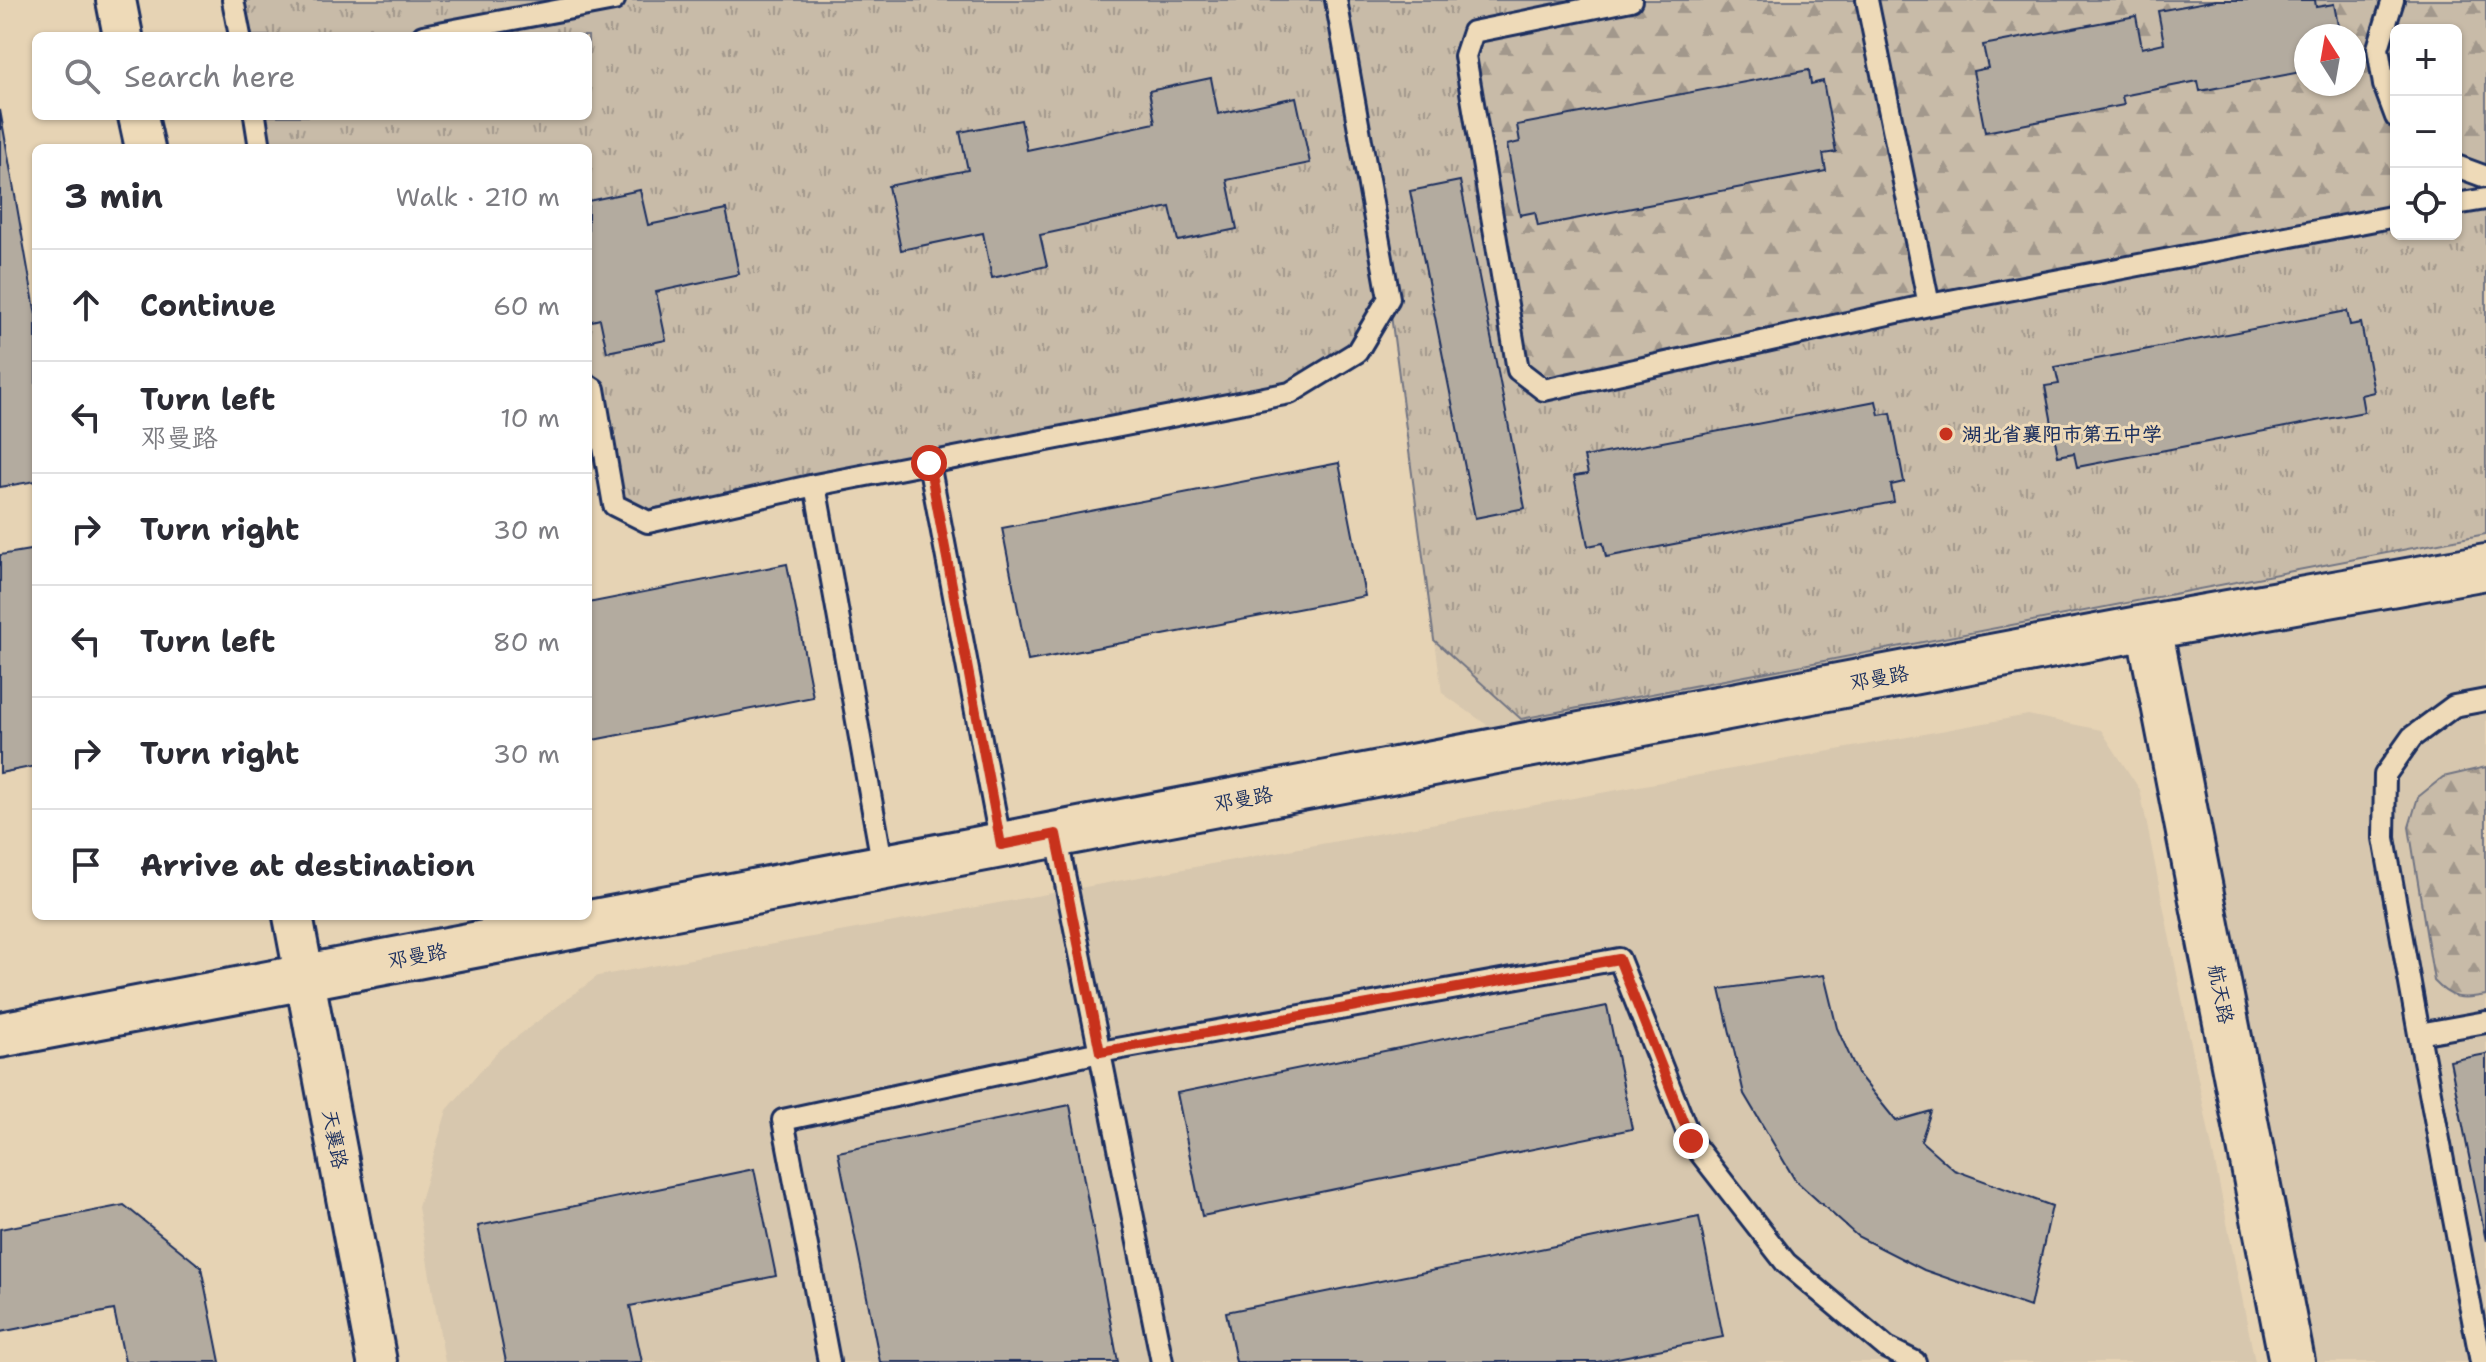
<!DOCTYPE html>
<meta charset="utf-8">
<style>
:root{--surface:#fff;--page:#f2f2f3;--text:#2b2b33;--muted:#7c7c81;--line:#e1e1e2}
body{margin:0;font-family:"Shantell Sans","LXGW WenKai TC",sans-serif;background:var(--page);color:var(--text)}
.controls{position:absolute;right:24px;top:24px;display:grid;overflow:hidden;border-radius:12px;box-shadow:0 2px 6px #0004}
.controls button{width:72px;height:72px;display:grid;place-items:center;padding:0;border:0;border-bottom:2px solid var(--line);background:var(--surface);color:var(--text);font:40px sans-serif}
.compass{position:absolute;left:2294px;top:24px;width:72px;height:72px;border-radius:50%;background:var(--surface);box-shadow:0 2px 6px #0004;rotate:349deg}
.stop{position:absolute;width:24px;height:24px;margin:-18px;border:6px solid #c8321e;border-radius:50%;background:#fff}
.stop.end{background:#c8321e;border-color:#fff;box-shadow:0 2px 8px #0008}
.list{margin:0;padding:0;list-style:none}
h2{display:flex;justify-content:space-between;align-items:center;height:104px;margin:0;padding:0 32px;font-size:34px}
h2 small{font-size:26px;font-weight:400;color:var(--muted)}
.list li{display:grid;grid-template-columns:52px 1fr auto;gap:24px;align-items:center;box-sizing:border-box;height:112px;padding:0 32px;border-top:2px solid var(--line)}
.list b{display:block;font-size:30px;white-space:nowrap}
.list p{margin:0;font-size:26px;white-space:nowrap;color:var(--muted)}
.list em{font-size:26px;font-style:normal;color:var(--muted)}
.icon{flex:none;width:44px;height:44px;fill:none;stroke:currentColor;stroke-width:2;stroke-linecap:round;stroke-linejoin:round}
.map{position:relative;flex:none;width:2486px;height:1362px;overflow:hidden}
.search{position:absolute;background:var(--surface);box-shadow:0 2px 6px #0004;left:32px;top:32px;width:560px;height:88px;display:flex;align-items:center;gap:20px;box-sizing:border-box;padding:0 28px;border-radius:12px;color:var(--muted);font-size:30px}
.panel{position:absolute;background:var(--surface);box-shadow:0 2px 6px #0004;left:32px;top:144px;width:560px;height:776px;border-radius:12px}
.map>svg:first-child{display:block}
.built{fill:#d7c7ae;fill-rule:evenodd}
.grass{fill:url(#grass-tufts);stroke:#727583;stroke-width:2;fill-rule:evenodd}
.forest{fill:url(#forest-firs);stroke:#727583;stroke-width:2;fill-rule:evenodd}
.building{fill:#b3ab9f;stroke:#1b2f5e;stroke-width:2}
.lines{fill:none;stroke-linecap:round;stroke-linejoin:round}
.service-casing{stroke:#1b2f5e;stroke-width:26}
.minor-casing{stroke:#1b2f5e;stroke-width:44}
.tertiary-casing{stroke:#1b2f5e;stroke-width:50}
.service{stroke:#eedab8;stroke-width:20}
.minor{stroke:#eedab8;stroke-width:38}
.tertiary{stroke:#eedab8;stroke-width:44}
.route{stroke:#c8321e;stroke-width:10}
.poi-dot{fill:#c8321e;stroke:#eedab8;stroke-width:3}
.labels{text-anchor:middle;stroke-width:6;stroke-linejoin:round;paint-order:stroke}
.poi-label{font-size:20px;font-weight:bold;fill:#1b2f5e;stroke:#eedab8;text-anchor:start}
.street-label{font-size:20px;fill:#1b2f5e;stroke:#eedab8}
</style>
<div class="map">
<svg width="2486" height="1362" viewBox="0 0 2486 1362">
<defs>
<pattern id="grass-tufts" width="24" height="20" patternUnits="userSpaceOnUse" patternTransform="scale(2)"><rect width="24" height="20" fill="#c8bba8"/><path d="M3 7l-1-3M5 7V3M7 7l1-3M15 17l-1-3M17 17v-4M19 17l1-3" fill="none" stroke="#a2988c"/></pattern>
<pattern id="forest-firs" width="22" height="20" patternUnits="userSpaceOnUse" patternTransform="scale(2)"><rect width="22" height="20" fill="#c8bba8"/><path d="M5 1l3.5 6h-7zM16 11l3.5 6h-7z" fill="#a2988c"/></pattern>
</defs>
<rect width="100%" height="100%" fill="#e6d3b4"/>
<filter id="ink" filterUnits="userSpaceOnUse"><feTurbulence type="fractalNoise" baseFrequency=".0125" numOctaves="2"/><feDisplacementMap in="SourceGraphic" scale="16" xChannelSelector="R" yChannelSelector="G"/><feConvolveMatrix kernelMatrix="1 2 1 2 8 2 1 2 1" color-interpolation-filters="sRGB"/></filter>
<g filter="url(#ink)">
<!-- built -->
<path class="built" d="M1340,0H2486V1362H2292L2150,632L1518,747L1442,693L1389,298ZM2396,30H2456V234H2396ZM2306,36H2354V84H2306Z
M2028,715L2101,730L2140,790L2255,1362H445L418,1207L447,1110L498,1051L598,976Z"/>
<!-- grass -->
<path class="grass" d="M226,0H2486V534L1521,719L1434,640L1389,300L1357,352L1290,393L648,522L614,505L588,385V148H254L248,116H588V36H233ZM2396,30H2456V234H2396ZM2306,36H2354V84H2306Z"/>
<!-- forest -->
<path class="forest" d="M1631,0H2486V199L2456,204V30H2396V216L1544,390L1518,370L1465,56L1473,32ZM2306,36H2354V84H2306Z
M2486,767V995C2461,1000 2451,999 2434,981L2409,827L2418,797L2443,777Z"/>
<!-- building -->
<path class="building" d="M2216,0H2315L2316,7L2334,4L2340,36H2306V71L2200,91L2198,81L2122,96L2124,105L1985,132L1973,71L1988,68L1983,45L2136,16L2142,48L2164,43L2158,11Z
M1809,70L1811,84L1823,81L1836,152L1823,154L1826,171L1538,226L1535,212L1520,215L1507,145L1520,142L1517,125Z
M1211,78L1218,114L1296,97L1310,163L1227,180L1237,229L1178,241L1170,207L1040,235L1047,266L992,278L983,233L901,250L888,186L968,170L960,132L1021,120L1027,150L1155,123L1149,91Z
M0,110L36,315V481L0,487Z
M1460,181L1525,508L1475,518L1410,191Z
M640,190L648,225L726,209L739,274L656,292L666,340L607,352L600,319L588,322V201Z
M2347,311L2350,325L2361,323L2374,392L2361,395L2364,412L2077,467L2074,453L2058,456L2045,386L2059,384L2055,367Z
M1876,401L1879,415L1891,413L1904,482L1891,485L1894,502L1606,557L1603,543L1588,546L1574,476L1588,474L1584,457Z
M1339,463L1365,596L1028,661L1002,528Z
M36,549V766L0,773V555Z
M787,564L813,697L588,741V603Z
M1824,975L1837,1028L1858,1074L1896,1121L1931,1111L1921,1141L1954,1170L2052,1206L2030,1307L1924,1270L1857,1236L1795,1180L1744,1094L1720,989Z
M1607,1006L1632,1129L1202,1216L1177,1093Z
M2486,1054V1241L2450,1061Z
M1070,1105L1118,1362H880L838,1152Z
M754,1169L776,1276L630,1306L642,1362H506L478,1226Z
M124,1205L201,1267L220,1362H125L114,1310L0,1332V1229Z
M1699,1217L1723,1337L1597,1362H1236L1226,1312Z"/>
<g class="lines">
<!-- service casing -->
<g class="service-casing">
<path id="service" d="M233,0L240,36
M1631,0L1473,32L1465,56L1518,370L1544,390L1929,305
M1867,0L1929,305L2396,216
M2393,0L2378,48L2384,85L2396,117
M423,36L614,0
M255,116L260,148
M2456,166L2486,177
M2456,204L2486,199
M588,385L594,389L614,505L648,522L815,485L1290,393L1357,352L1389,298L1336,0
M929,463L1001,845
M815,485L883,867
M1056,834L1162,1362
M2419,1034L2384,838L2385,775L2412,737L2454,706L2486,700
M829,1362L783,1120L1100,1052L1619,959L1691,1141L1786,1263L1887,1348L1915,1362
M2481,1362L2419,1034L2486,1022"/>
</g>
<!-- minor casing -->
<g class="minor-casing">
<path id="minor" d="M116,0L123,36
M138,116L145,148
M293,916L377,1362"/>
</g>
<!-- tertiary casing -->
<g class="tertiary-casing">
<path id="tertiary" d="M2149,627L2292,1362
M0,1035L2149,627L2486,567"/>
</g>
<!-- service -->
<use href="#service" class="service"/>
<!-- minor -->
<use href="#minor" class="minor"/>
<!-- tertiary -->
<use href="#tertiary" class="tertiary"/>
</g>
</g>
<g class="lines" filter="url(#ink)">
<!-- route -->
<path class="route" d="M929,463L1001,845L1056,834L1100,1052L1619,959L1691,1141"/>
</g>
<!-- markers -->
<circle class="poi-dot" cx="1946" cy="434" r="8"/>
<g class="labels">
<!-- poi labels -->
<g class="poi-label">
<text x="1962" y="441">湖北省襄阳市第五中学</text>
</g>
<!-- street labels -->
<g class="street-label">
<text transform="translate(1879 678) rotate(-11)" y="7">邓曼路</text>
<text transform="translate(1243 799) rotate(-11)" y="7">邓曼路</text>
<text transform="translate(417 956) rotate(-11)" y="7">邓曼路</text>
<text transform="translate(2221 994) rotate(79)" y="7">航天路</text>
<text transform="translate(335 1139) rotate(79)" y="7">天襄路</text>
</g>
</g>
</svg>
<div class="controls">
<button>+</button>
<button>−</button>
<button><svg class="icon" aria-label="locate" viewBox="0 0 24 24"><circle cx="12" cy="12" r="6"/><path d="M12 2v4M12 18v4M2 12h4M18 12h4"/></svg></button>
</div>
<svg class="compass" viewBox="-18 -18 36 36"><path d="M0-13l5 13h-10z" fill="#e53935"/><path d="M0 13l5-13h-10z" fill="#7c7c81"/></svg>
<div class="stop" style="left:929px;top:463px"></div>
<div class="stop end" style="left:1691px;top:1141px"></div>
<div class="search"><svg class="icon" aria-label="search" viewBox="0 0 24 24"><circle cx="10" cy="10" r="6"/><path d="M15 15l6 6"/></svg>Search here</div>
<section class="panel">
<h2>3 min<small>Walk · 210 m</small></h2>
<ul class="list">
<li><svg class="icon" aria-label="ahead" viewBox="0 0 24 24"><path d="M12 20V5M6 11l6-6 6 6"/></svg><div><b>Continue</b></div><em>60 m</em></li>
<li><svg class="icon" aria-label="left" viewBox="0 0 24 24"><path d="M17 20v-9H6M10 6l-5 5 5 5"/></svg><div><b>Turn left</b><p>邓曼路</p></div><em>10 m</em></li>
<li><svg class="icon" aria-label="right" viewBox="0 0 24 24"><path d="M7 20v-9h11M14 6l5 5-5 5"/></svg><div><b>Turn right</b></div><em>30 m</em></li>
<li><svg class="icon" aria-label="left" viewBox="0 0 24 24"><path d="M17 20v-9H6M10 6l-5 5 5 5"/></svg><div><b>Turn left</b></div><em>80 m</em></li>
<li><svg class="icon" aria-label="right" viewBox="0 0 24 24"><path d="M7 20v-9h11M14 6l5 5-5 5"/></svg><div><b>Turn right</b></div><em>30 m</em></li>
<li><svg class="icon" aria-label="arrive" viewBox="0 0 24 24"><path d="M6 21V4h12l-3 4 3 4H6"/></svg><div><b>Arrive at destination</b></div></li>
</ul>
</section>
</div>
